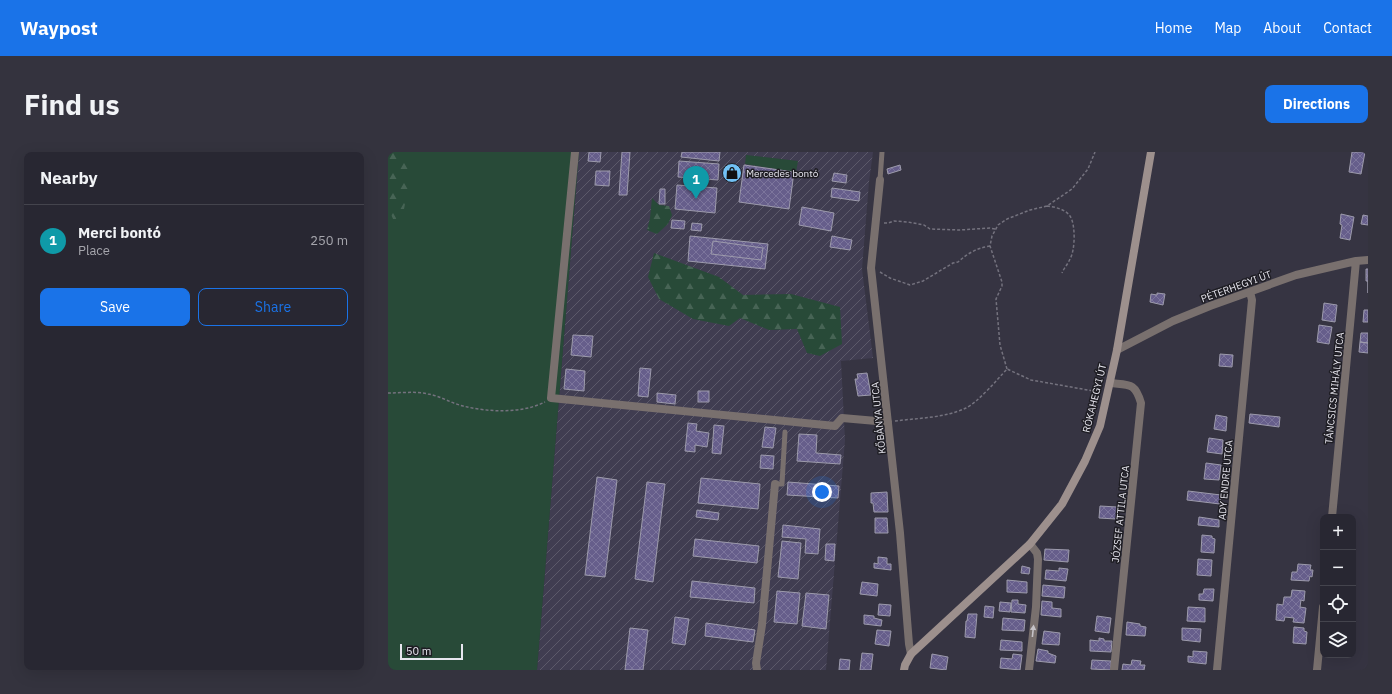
<!DOCTYPE html>
<meta charset="utf-8">
<style>
:root{--surface:#282732;--page:#34333e;--text:#f1f3f6;--muted:#a5a5ac;--line:#44444d;--accent:#1a73e8}
body{margin:0;font-family:"IBM Plex Sans",sans-serif;background:var(--page);color:var(--text)}
.controls{position:absolute;right:12px;bottom:12px;display:grid;overflow:hidden;border-radius:8px;box-shadow:0 4px 16px #0002}
.controls button{width:36px;height:36px;display:grid;place-items:center;padding:0;border:0;border-bottom:1px solid var(--line);background:var(--surface);color:var(--text);font:20px sans-serif}
.scale{position:absolute;left:12px;bottom:10px;width:63px;box-sizing:border-box;padding-left:4px;border:2px solid #e7e6ef;border-top:0;font-size:11px;line-height:14px;white-space:nowrap;color:#e7e6ef;-webkit-text-stroke:3px #1e1d23;paint-order:stroke}
.you{position:absolute;left:434px;top:340px;width:14px;height:14px;margin:-10px;border:3px solid #fff;border-radius:50%;background:#1a73e8;box-shadow:0 0 0 6px #1a73e833}
.badge{display:grid;place-items:center;width:26px;height:26px;border-radius:50%;background:var(--accent);color:#fff;font-size:13px;font-weight:700}
.pin{position:absolute;translate:-50% -33px;filter:drop-shadow(0 1px 2px #0008)}
.pin::after{content:'';position:absolute;top:21px;width:14px;height:12px;background:inherit;clip-path:polygon(0 0,100% 0,50% 100%)}
.list{margin:0;padding:0;list-style:none}
h2{display:flex;justify-content:space-between;align-items:center;height:52px;margin:0;padding:0 16px;font-size:17px}
h2 small{font-size:13px;font-weight:400;color:var(--muted)}
.list li{display:grid;grid-template-columns:26px 1fr auto;gap:12px;align-items:center;box-sizing:border-box;height:72px;padding:0 16px;border-top:1px solid var(--line)}
.list b{display:block;font-size:15px;white-space:nowrap}
.list p{margin:0;font-size:13px;white-space:nowrap;color:var(--muted)}
.list em{font-size:13px;font-style:normal;color:var(--muted)}
.actions{display:flex;gap:8px;padding:12px 16px}
.actions a{flex:1;padding:9px 0;border:1px solid var(--accent);border-radius:8px;text-align:center;font-size:14px;color:var(--accent)}
.actions .main{background:var(--accent);color:#fff}
.icon{flex:none;width:22px;height:22px;fill:none;stroke:currentColor;stroke-width:2;stroke-linecap:round;stroke-linejoin:round}
.map{position:relative;flex:none;width:980px;height:518px;overflow:hidden;border-radius:8px}
header{display:flex;align-items:center;gap:24px;box-sizing:border-box;height:56px;padding:0 20px;background:var(--accent);color:#fff}
header strong{font-size:19px}
nav{display:flex;gap:22px;margin-inline-start:auto;font-size:14px}
.intro{display:flex;align-items:center;justify-content:space-between;box-sizing:border-box;height:96px;padding:0 24px}
h1{margin:0;font-size:28px}
.button{padding:10px 18px;border-radius:8px;background:var(--accent);color:#fff;font-size:14px;font-weight:700}
main{display:flex;gap:24px;padding:0 24px}
aside{flex:1;background:var(--surface);border-radius:8px;box-shadow:0 4px 16px #0002}
.map>svg:first-child{display:block}
.industrial{fill:url(#industrial-furrows)}
.grass{fill:#284a38}
.forest{fill:url(#forest-firs)}
.building{fill:url(#building-cross-hatch);stroke:#9d9bac}
.lines{fill:none;stroke-linecap:round;stroke-linejoin:round}
.path{stroke:#74727e;stroke-width:1.5;stroke-dasharray:3 2;stroke-linecap:butt}
.lane{stroke:#79706e;stroke-width:5}
.street{stroke:#79706e;stroke-width:8}
.secondary{stroke:#9d908d;stroke-width:8}
.oneway{fill:#c6c3c8}
.labels{text-anchor:middle;stroke-width:3;stroke-linejoin:round;paint-order:stroke}
.poi-label{font-size:10px;fill:#e7e6ef;stroke:#1e1d23;text-anchor:start}
.street-label{font-size:10px;fill:#e7e6ef;stroke:#1e1d23}
</style>
<header>
<strong>Waypost</strong>
<nav><a>Home</a><a>Map</a><a>About</a><a>Contact</a></nav>
</header>
<div class="intro"><h1>Find us</h1><a class="button">Directions</a></div>
<main>
<aside>
<h2>Nearby<small></small></h2>
<ul class="list">
<li><span class="badge" style="background:#0f9aa8">1</span><div><b>Merci bontó</b><p>Place</p></div><em>250 m</em></li>
</ul>
<div class="actions"><a class="main">Save</a><a>Share</a></div>
</aside>
<div class="map">
<svg width="980" height="518" viewBox="0 0 980 518">
<defs>
<pattern id="industrial-furrows" width="10" height="10" patternUnits="userSpaceOnUse"><rect width="10" height="10" fill="#403d51"/><path d="M-1 1l2-2M0 10L10 0M9 11l2-2" fill="none" stroke="#5c596a"/></pattern>
<pattern id="forest-firs" width="22" height="20" patternUnits="userSpaceOnUse"><rect width="22" height="20" fill="#284a38"/><path d="M5 1l3.5 6h-7zM16 11l3.5 6h-7z" fill="#476455"/></pattern>
<pattern id="building-cross-hatch" width="8" height="8" patternUnits="userSpaceOnUse"><rect width="8" height="8" fill="#665e8b"/><path d="M0 0l8 8M0 8l8-8" fill="none" stroke="#7c759c"/></pattern>
</defs>
<rect width="100%" height="100%" fill="#363442"/>
<!-- industrial -->
<path class="industrial" d="M191,0H485L481,30L474,117L485,206L453,209L457,288L438,518H149Z"/>
<!-- grass -->
<path class="grass" d="M0,0H191L149,518H0Z
M358,3L410,9L408,20L357,12Z"/>
<!-- forest -->
<path class="forest" d="M0,0H23V22L16,57L6,69L0,56Z
M264,46L271,53L281,54L284,63L280,72L269,82L259,78L262,66Z
M266,101L331,125L355,143L403,142L452,155L454,192L432,204L419,201L409,177L381,178L352,166L341,174L305,167L271,147L260,125Z"/>
<!-- building -->
<path class="building" d="M201,0H213L212,10L200,9Z
M234,0H242L239,43H231Z
M294,0H332L331,9L293,5Z
M964,0H977L973,22L961,20Z
M291,9L331,12L330,28L290,25Z
M356,13L406,20L401,57L351,50Z
M512,13L513,18L500,22L499,17Z
M208,19H222L221,34L207,33Z
M446,21L459,23L458,31L444,29Z
M289,33L329,36L327,61L287,57Z
M444,36L472,40L471,49L443,45Z
M272,37H277V52H271Z
M414,55L446,61L443,79L411,73Z
M953,62L966,65L962,88L952,86L954,73L952,72Z
M975,63L980,64V73L973,72Z
M284,68L297,69L296,77L283,76Z
M304,71L314,72L313,79L303,78Z
M302,84L380,92L377,117L300,109Z
M444,84L464,88L462,98L442,95Z
M325,89L375,96L373,108L323,102Z
M978,117H980V141V129H978Z
M769,141L777,142L775,153L762,150L763,142L769,143Z
M936,151L949,153L947,170L934,168Z
M976,158H980V170H975Z
M931,173L944,175L941,192L929,190Z
M973,181H980V191L972,190Z
M185,183L205,184L203,205L183,203Z
M972,190L980,191V201L971,200Z
M832,202L845,203L844,215L831,214Z
M252,216L263,217L260,245L250,244Z
M178,217L197,219L196,239L176,237Z
M479,221L483,243L470,244L467,227H470L469,222Z
M310,239H321V250H310Z
M269,241L288,243L287,252L269,250Z
M862,262L892,265L891,275L861,271Z
M828,263L839,265L838,279L826,277Z
M300,271L309,272L308,279L321,281L319,295L307,293V300L297,299Z
M326,273L336,274L333,302L324,301Z
M377,275L388,276L385,296L374,295Z
M411,282L429,283L428,301L453,303L452,312L409,309Z
M821,286L835,288L834,302L819,300Z
M373,303L386,304L385,317L372,316Z
M818,311L833,313L831,328L816,327Z
M209,325L229,328L217,425L197,423Z
M313,326L372,332L370,357L310,351Z
M259,330L277,332L265,430L247,427Z
M400,330L451,334L450,346L399,343Z
M800,339L833,343L832,352L799,348Z
M499,340L500,360H486L485,351H483V341Z
M712,354L729,355L728,367L711,366Z
M309,358L331,361L330,368L308,365Z
M811,365L831,368V375L810,373Z
M487,366H499L500,381H487Z
M395,373L432,377L430,402L417,401L418,387L394,385Z
M814,383L824,384V386L827,387L826,401L813,400Z
M307,387L371,394L369,411L305,404Z
M394,389L413,391L410,427L390,425Z
M438,392H447L446,409L437,408Z
M657,397L681,398L680,410L656,408Z
M490,405L499,406V412H503V418L486,416V411L490,412Z
M810,407L824,408L823,424L809,423Z
M910,412L923,413L922,418H925L924,425L922,424L921,429L903,428L904,420H909Z
M634,414L642,416L641,422L633,421Z
M671,416L680,417L678,429L657,427L658,418L671,419Z
M619,428L639,430V441L619,440Z
M304,429L367,436L366,451L302,445Z
M474,430L490,432L489,444L472,442Z
M655,433L677,435L676,446L654,444Z
M816,437H826L825,449L811,448V442H815Z
M904,438L917,439L916,449L913,448L912,455L918,456L916,471L905,470L906,466L897,465L896,469L888,468L889,452L895,453L896,445H903Z
M389,439L412,441L409,472L386,470Z
M418,441L441,443L438,477L414,474Z
M624,448H630V452L638,453L637,461L623,460Z
M654,449L664,450V456L673,457V465L653,463Z
M612,450L623,451L622,460L611,459Z
M491,452L503,453L502,464L490,463Z
M597,454L606,455L605,466L596,465Z
M800,455L817,456V470L799,469Z
M580,462H589L587,486L577,485L578,469H579Z
M476,463L486,464V466L494,468L493,474L476,472Z
M709,464L723,466L721,481L707,479Z
M287,465L301,467L297,493L284,491Z
M615,466L637,468L636,479L614,478Z
M739,470L752,472V474L758,475L757,484L738,483Z
M318,471L367,478L365,490L317,484Z
M906,475L916,476V479L919,480L918,492L905,491Z
M242,476L260,478L255,518H237Z
M794,476L813,477L812,490L794,488Z
M489,478L503,479L501,494L487,492Z
M656,479L672,481L671,493L654,492Z
M711,486L716,487V489H724L723,500L702,499V488L711,489Z
M613,488L634,490V499L612,498Z
M650,497L660,499V501L668,504L667,511L648,509Z
M805,499L819,500L818,512L800,510V504L805,505Z
M474,501L485,502L483,518H472Z
M544,502L560,505L558,518L542,516Z
M625,502L634,503L632,518L612,516L613,506L624,507Z
M452,507L462,508L461,518H451Z
M704,508L723,509V518L703,517Z
M744,508L753,509L752,513H757L756,518H734L735,512L743,513Z"/>
<g class="lines">
<!-- path -->
<path class="path" d="M659,54C667,55 677,57 682,64C688,73 687,99 682,107C680,112 676,116 674,121
M496,71H500L506,69L520,70L536,73L542,77L572,78L602,76L607,77
M492,120L502,126L522,133L535,129L565,111L570,110C580,101 589,96 602,94
M619,217L612,193L608,147L614,134V130L602,94L604,84L610,73L619,67L642,58L659,54L684,37L700,17L707,0
M0,241C13,241 28,239 40,242C52,244 63,251 75,254C100,260 133,262 157,250
M507,269C530,266 557,266 578,256C590,250 609,228 619,217L643,228L711,240"/>
<!-- lane -->
<path class="lane" d="M492,28L494,0
M387,332H394L397,280"/>
<!-- street -->
<path class="street" d="M187,0L163,246L447,274L454,266L500,270
M492,28L483,116L512,381L521,492L523,502
M729,198L785,169L822,154L908,123L968,109L980,108
M722,231C741,233 747,230 753,251L726,518
M944,365L968,109
M369,518L368,511L374,473L387,332
M641,518L648,455L650,407L649,401L642,392
M829,518L864,148L862,140
M929,518L935,455"/>
<!-- secondary -->
<path class="secondary" d="M516,518L517,513L523,502L642,392L674,352L697,309L712,274L729,198L763,0"/>
</g>
<!-- one-way arrows -->
<defs><path id="oneway-solid" d="M-6-.8H1V-3.2L6.5 0L1 3.2V.8H-6Z"/></defs>
<use class="oneway" href="#oneway-solid" transform="translate(645 479) rotate(-84)"/>
<!-- icons -->
<defs>
<g id="shop-disc" transform="scale(1)"><circle r="9.5" fill="#72c1f5" stroke="#1e1d23"/><path d="M-5-2.5h2.3a2.7 3.5 0 0 1 5.4 0H5L5.5 6h-11ZM-1.5-2.5h3a1.5 2.3 0 0 0-3 0Z" fill="#111"/></g>
</defs>
<g fill-rule="evenodd">
<use href="#shop-disc" x="344" y="21"/>
</g>
<g class="labels">
<!-- poi labels -->
<g class="poi-label">
<text x="358" y="25">Mercedes bontó</text>
</g>
<!-- street labels -->
<g class="street-label">
<text transform="translate(848 134) rotate(-20)" y="4">PÉTERHEGYI ÚT</text>
<text transform="translate(946 236) rotate(-84)" y="4">TÁNCSICS MIHÁLY UTCA</text>
<text transform="translate(706 246) rotate(-76)" y="4">RÓKAHEGYI ÚT</text>
<text transform="translate(490 266) rotate(-96)" y="4">KŐBÁNYA UTCA</text>
<text transform="translate(837 328) rotate(-85)" y="4">ADY ENDRE UTCA</text>
<text transform="translate(732 362) rotate(-84)" y="4">JÓZSEF ATTILA UTCA</text>
</g>
</g>
</svg>
<div class="controls">
<button>+</button>
<button>−</button>
<button><svg class="icon" aria-label="locate" viewBox="0 0 24 24"><circle cx="12" cy="12" r="6"/><path d="M12 2v4M12 18v4M2 12h4M18 12h4"/></svg></button>
<button><svg class="icon" aria-label="layers" viewBox="0 0 24 24"><path d="M12 4l9 5-9 5-9-5zM3 14l9 5 9-5"/></svg></button>
</div>
<div class="scale">50 m</div>
<div class="you"></div>
<div class="pin badge" style="left:308px;top:47px;background:#0f9aa8">1</div>
</div>
</main>
